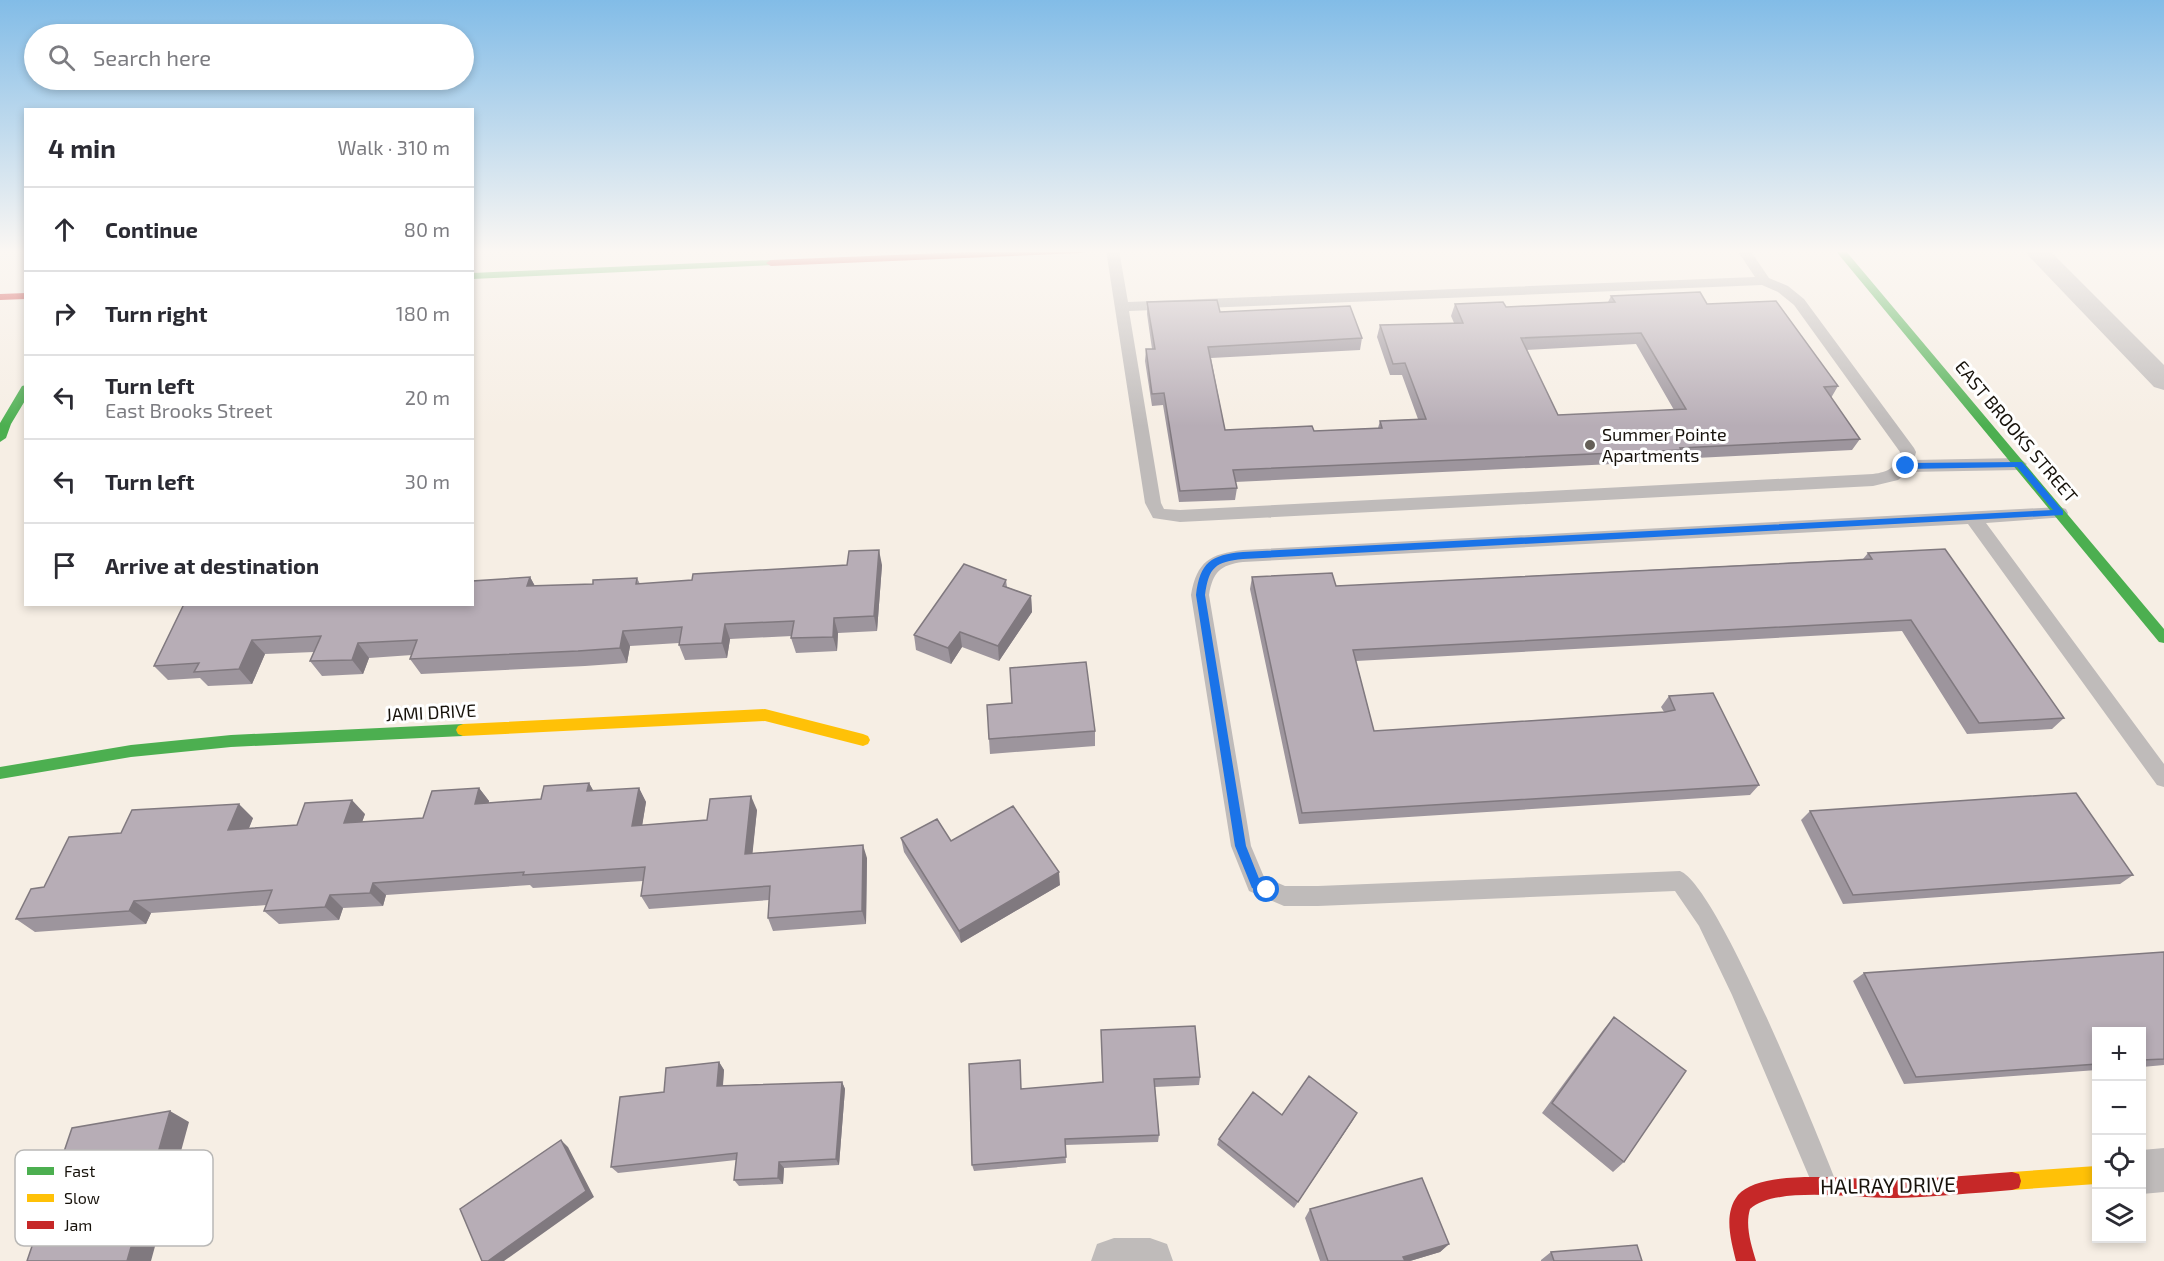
<!DOCTYPE html>
<meta charset="utf-8">
<style>
:root{--surface:#fff;--page:#f7f7f7;--text:#2b2b33;--muted:#7c7c81;--line:#e1e1e2}
body{margin:0;font-family:"Exo 2",sans-serif;background:var(--page);color:var(--text)}
.controls{position:absolute;right:18px;bottom:18px;display:grid;overflow:hidden;border-radius:0px;box-shadow:0 3px 9px #0003}
.controls button{width:54px;height:54px;display:grid;place-items:center;padding:0;border:0;border-bottom:2px solid var(--line);background:var(--surface);color:var(--text);font:30px sans-serif}
.stop{position:absolute;width:18px;height:18px;margin:-14px;border:4px solid #1a73e8;border-radius:50%;background:#fff}
.stop.end{background:#1a73e8;border-color:#fff;box-shadow:0 2px 6px #0008}
.list{margin:0;padding:0;list-style:none}
h2{display:flex;justify-content:space-between;align-items:center;height:78px;margin:0;padding:0 24px;font-size:26px}
h2 small{font-size:20px;font-weight:400;color:var(--muted)}
.list li{display:grid;grid-template-columns:39px 1fr auto;gap:18px;align-items:center;box-sizing:border-box;height:84px;padding:0 24px;border-top:2px solid var(--line)}
.list b{display:block;font-size:22px;white-space:nowrap}
.list p{margin:0;font-size:20px;white-space:nowrap;color:var(--muted)}
.list em{font-size:20px;font-style:normal;color:var(--muted)}
.icon{flex:none;width:33px;height:33px;fill:none;stroke:currentColor;stroke-width:2;stroke-linecap:round;stroke-linejoin:round}
.map{position:relative;flex:none;width:2164px;height:1261px;overflow:hidden}
.search{position:absolute;background:var(--surface);box-shadow:0 3px 9px #0003;left:24px;top:24px;width:450px;height:66px;display:flex;align-items:center;gap:15px;box-sizing:border-box;padding:0 21px;border-radius:33px;color:var(--muted);font-size:22px}
.panel{position:absolute;background:var(--surface);box-shadow:0 3px 9px #0003;left:24px;top:108px;width:450px;height:498px;border-radius:0px}
.map>svg:first-child{display:block}
.lines{fill:none;stroke-linecap:round;stroke-linejoin:round}
.lane{fill:#bfbbba;fill-rule:evenodd}
.street{fill:#bfbbba;fill-rule:evenodd}
.fast{fill:#4caf50;fill-rule:evenodd}
.slow{fill:#ffc107;fill-rule:evenodd}
.jam{fill:#c62828;fill-rule:evenodd}
.wall{fill:#9d959d;fill-rule:evenodd}
.shaded-wall{fill:#80797f}
.building{fill:#b7adb6;stroke:#80797f;stroke-width:1.5;fill-rule:evenodd}
.route{fill:#1a73e8}
.poi-dot{fill:#655f57;stroke:#fff;stroke-width:2}
.labels{text-anchor:middle;stroke-width:6;stroke-linejoin:round;paint-order:stroke}
.street-label{font-size:18px;fill:#17120b;stroke:#fff}
.poi-label{font-size:18px;fill:#17120b;stroke:#fff;text-anchor:start}
.near-street-label{font-size:21px;fill:#17120b;stroke:#fff}
.key{fill:#fff;stroke:#b9b8b6;stroke-width:1.5}
.key-label{font-size:16px;fill:#17120b}
</style>
<div class="map">
<svg width="2164" height="1261" viewBox="0 0 2164 1261">
<rect width="100%" height="100%" fill="#f6eee4"/>
<g class="lines">
<!-- lane -->
<path class="lane" d="M1106,250H1119L1128,302L1755,277L1737,250H1750L1769,278L1788,286L1804,299L1914,448L1916,452L1914,460L2019,458L2027,464L2019,470L1908,472L1898,480L1873,486L1180,522L1153,518L1145,503ZM1762,285L1778,292L1794,305L1900,452C1896,468 1888,472 1873,474L1180,510L1164,509L1161,503L1129,311Z
M2060,507L2066,509L2068,513L2066,517L1986,523L2164,764V787L2157,785L1968,524L1243,562C1220,565 1213,572 1209,595L1251,846L1264,877L1285,886H1318L1680,871C1718,886 1817,1134 1837,1184L1834,1193L1825,1196L1816,1193L1732,995L1699,926L1675,891L1318,906H1284L1249,891L1231,846L1191,595C1197,561 1210,554 1243,550Z"/>
<!-- street -->
<path class="street" d="M2023,250H2049L2164,365V390L2154,387Z
M2164,1148V1192L2142,1194V1150Z
M1114,1238H1150L1167,1244L1173,1261H1091L1097,1244Z"/>
<!-- fast -->
<path class="fast" d="M1835,250H1845L2164,629V643L2159,642Z
M771,260L776,263L775,265L472,279V273Z
M26,385V399L11,424L6,438L0,442V423L22,386Z
M463,724L468,726L470,730L468,734L463,736L231,747L131,757L0,779V767L131,745L231,735Z"/>
<!-- slow -->
<path class="slow" d="M765,709L863,734L868,736L870,740L868,744L863,746L765,721L463,736L458,734L456,730L458,726L463,724Z
M2096,1166V1184L2012,1190L2005,1188L2003,1181L2005,1174L2012,1172Z"/>
<!-- jam -->
<path class="jam" d="M1017,250H1087L1082,253L771,266L766,263L771,260Z
M26,293V299L0,300V294Z
M2012,1172L2019,1174L2021,1181L2019,1188L2012,1190C1973,1193 1935,1197 1896,1198C1860,1199 1776,1185 1750,1209C1745,1226 1751,1244 1756,1261H1736C1731,1240 1723,1214 1738,1195C1763,1166 1862,1181 1898,1180C1936,1178 1974,1175 2012,1172Z"/>
</g>
<!-- wall -->
<path class="wall" d="M1611,296L1707,304L1838,386L1831,398L1860,439L1852,450L1676,459L1675,461L1235,482L1237,488L1235,500L1179,502L1163,405L1152,406L1145,361L1146,349H1152L1147,314V302L1220,312L1362,338L1360,350L1211,358L1225,430L1314,431L1378,428L1380,421L1418,419L1402,375H1390L1377,337L1380,325L1454,323L1451,316L1455,304L1506,307L1608,302ZM1636,344L1674,410L1558,415L1526,350Z
M1868,553L2064,718L2052,729L1967,734L1902,631L1356,661L1374,731L1664,712L1661,707L1669,696L1759,785L1750,795L1299,824L1250,589L1252,577L1336,586L1863,559Z
M882,565L877,631L838,633L837,651L796,653L791,638L792,636L730,639L727,658L685,660L679,645V643L630,646L627,663L585,666L421,674L410,659L412,655L369,658L363,674L322,676L310,661L314,652L265,654L252,684L208,686L200,678L168,680L154,666L184,604L530,577L535,586L593,584L637,578L640,584Z
M1006,580L1007,587L1031,596L1032,612L999,661L962,647L951,664L916,650L914,635Z
M1012,703L1095,731V746L990,754L989,739Z
M589,783L593,791L639,788L646,802L642,825L707,820L757,810L752,854L867,858L866,924L773,931L768,918L769,900L649,909L641,896L643,881L533,888L530,885L386,895L383,906L343,908L339,920L279,924L264,911L267,905L151,913L146,924L35,932L16,919L44,887L121,833L253,818L249,828L297,825L365,814L362,822L423,818L479,788L489,801V803L541,799Z
M1810,811L2133,875L2120,884L1843,904L1801,820Z
M901,838L1060,885L961,943L904,852Z
M2164,952V1065L2142,1067V1032H2097V1070L1904,1084L1853,981L1864,973Z
M1614,1017L1624,1162L1613,1172L1542,1113L1604,1029Z
M1101,1030L1200,1077L1199,1085L1155,1087L1159,1135L1158,1142L1065,1145L1066,1163L974,1171L972,1165L1022,1089L1103,1082Z
M719,1062L724,1070L723,1086L842,1082L845,1089L839,1165L784,1168L783,1184L739,1186L734,1180L736,1160L618,1173L611,1167L664,1092Z
M1353,1120L1294,1208L1217,1145L1219,1139Z
M1310,1209L1449,1244L1440,1252L1410,1261H1320L1305,1218Z
M1551,1252L1642,1261H1541V1260Z"/>
<!-- shaded-wall -->
<path class="shaded-wall" d="M879,550L882,565L877,631L874,616Z
M530,577L538,592L527,586Z
M1031,596L1032,612L999,661L998,646Z
M834,618L838,633L837,651L833,637Z
M725,624L730,639L727,658L722,643Z
M623,631L630,646L627,663L620,648Z
M960,632L962,647L951,664L948,648Z
M252,640L265,654L252,684L239,669Z
M358,643L369,658L363,674L352,660Z
M589,783L597,797L587,791Z
M479,788L489,801L485,818L475,804Z
M639,788L646,802L640,839L632,826Z
M751,796L757,810L751,868L745,854Z
M352,800L365,814L357,836L344,823Z
M239,804L253,818L243,843L228,830Z
M863,845L867,858L866,924L862,911Z
M1059,872L1060,885L961,943L959,931Z
M373,883L386,895L383,906L370,893Z
M330,895L343,908L339,920L325,907Z
M134,901L151,913L146,924L129,911Z
M719,1062L724,1070L722,1094L717,1086Z
M842,1082L845,1089L839,1165L836,1159Z
M170,1111L189,1122L151,1261H127Z
M1357,1113L1353,1120L1294,1208L1298,1202Z
M561,1140L568,1147L594,1197L504,1261H488Z
M779,1162L784,1168L783,1184L778,1178Z
M1449,1244L1440,1252L1410,1261H1400L1403,1257Z"/>
<!-- building -->
<path class="building" d="M1700,292L1707,304L1776,301L1838,386L1824,387L1860,439L1680,448L1681,450L1233,470L1237,488L1180,491L1164,393L1152,394L1146,349H1155L1147,302L1217,300L1220,312L1350,306L1362,338L1208,347L1225,430L1312,426L1314,431L1382,428L1380,421L1426,419L1405,363L1393,364L1380,325L1463,323L1455,304L1503,302L1506,307L1615,302L1611,296ZM1641,333L1686,409L1558,415L1521,338Z
M1945,549L2064,718L1979,723L1911,620L1353,650L1374,731L1665,712L1675,710L1669,696L1713,693L1759,785L1302,813L1252,577L1332,573L1336,586L1872,559L1868,553Z
M879,550L874,616L834,618L833,637L791,638L794,621L725,624L722,643L679,645L682,627L623,631L620,648L578,651L410,659L417,640L358,643L352,660L310,661L321,636L252,640L239,669L194,672L199,663L154,666L184,604H472V581L530,577L527,586L593,584V580L637,578L636,584L692,580L693,574L847,565L849,551Z
M964,564L1006,580L1003,586L1031,596L998,646L960,632L948,648L914,635Z
M1086,662L1095,731L989,739L987,705L1012,703L1010,668Z
M589,783L587,791L639,788L632,826L707,820L710,799L751,796L745,854L863,845L862,911L768,918L770,886L641,896L645,867L523,875L524,872L373,883L370,893L330,895L325,907L264,911L272,890L134,901L129,911L16,919L31,889L44,887L69,837L121,833L132,810L239,804L228,830L297,825L305,803L352,800L344,823L423,818L432,791L479,788L475,804L541,799L544,786Z
M2076,793L2133,875L1853,895L1810,811Z
M1013,806L1059,872L959,931L901,838L937,819L951,841Z
M2164,952V1059L2142,1060V1032H2097V1064L1916,1077L1864,973Z
M1614,1017L1686,1071L1624,1162L1552,1103Z
M1195,1026L1200,1077L1154,1079L1159,1135L1065,1139L1066,1157L972,1165L969,1064L1020,1060L1021,1089L1103,1082L1101,1030Z
M719,1062L717,1086L842,1082L836,1159L779,1162L778,1178L734,1180L737,1153L611,1167L620,1097L664,1092L666,1068Z
M1309,1076L1357,1113L1298,1202L1219,1139L1253,1092L1282,1115Z
M170,1111L127,1261H27L72,1128Z
M561,1140L586,1191L488,1261H482L460,1209Z
M1422,1178L1449,1244L1403,1257L1405,1261H1328L1310,1209Z
M1637,1245L1642,1261H1554L1551,1252Z"/>
<!-- sky -->
<linearGradient id="sky" x2="0" y2="1"><stop stop-color="#82bce7"/><stop offset="0.59" stop-color="#fbf7f3"/><stop offset="1" stop-color="#fbf7f3" stop-opacity="0"/></linearGradient>
<rect width="2164" height="426" fill="url(#sky)"/>
<!-- route -->
<path class="route" d="M2022,462L2063,511V515L1243,559C1215,562 1209,567 1205,595L1246,846L1260,881L1272,890L1267,895L1252,888L1235,846L1196,595C1200,562 1211,555 1243,552L2053,510L2017,467L1906,469L1901,466L1906,463Z"/>
<!-- markers -->
<circle class="poi-dot" cx="1590" cy="445" r="6"/>
<g class="labels">
<!-- street labels -->
<g class="street-label">
<text transform="translate(2016 432) rotate(50)" y="6">EAST BROOKS STREET</text>
<text transform="translate(431 713) rotate(-3)" y="6">JAMI DRIVE</text>
</g>
<!-- poi labels -->
<g class="poi-label">
<text x="1602" y="441">Summer Pointe<tspan x="1602" dy="21">Apartments</tspan></text>
</g>
<!-- near-street labels -->
<g class="near-street-label">
<text transform="translate(1888 1186) rotate(-1)" y="7">HALRAY DRIVE</text>
</g>
</g>
<!-- legend -->
<rect x="15" y="1150" width="198" height="96" rx="9" class="key"/>
<rect x="27" y="1167" width="27" height="8" fill="#4caf50"/>
<rect x="27" y="1194" width="27" height="8" fill="#ffc107"/>
<rect x="27" y="1221" width="27" height="8" fill="#c62828"/>
<g class="key-label">
<text x="64" y="1177">Fast</text>
<text x="64" y="1204">Slow</text>
<text x="64" y="1231">Jam</text>
</g>
</svg>
<div class="controls">
<button>+</button>
<button>−</button>
<button><svg class="icon" aria-label="locate" viewBox="0 0 24 24"><circle cx="12" cy="12" r="6"/><path d="M12 2v4M12 18v4M2 12h4M18 12h4"/></svg></button>
<button><svg class="icon" aria-label="layers" viewBox="0 0 24 24"><path d="M12 4l9 5-9 5-9-5zM3 14l9 5 9-5"/></svg></button>
</div>
<div class="stop" style="left:1267px;top:890px"></div>
<div class="stop end" style="left:1906px;top:466px"></div>
<div class="search"><svg class="icon" aria-label="search" viewBox="0 0 24 24"><circle cx="10" cy="10" r="6"/><path d="M15 15l6 6"/></svg>Search here</div>
<section class="panel">
<h2>4 min<small>Walk · 310 m</small></h2>
<ul class="list">
<li><svg class="icon" aria-label="ahead" viewBox="0 0 24 24"><path d="M12 20V5M6 11l6-6 6 6"/></svg><div><b>Continue</b></div><em>80 m</em></li>
<li><svg class="icon" aria-label="right" viewBox="0 0 24 24"><path d="M7 20v-9h11M14 6l5 5-5 5"/></svg><div><b>Turn right</b></div><em>180 m</em></li>
<li><svg class="icon" aria-label="left" viewBox="0 0 24 24"><path d="M17 20v-9H6M10 6l-5 5 5 5"/></svg><div><b>Turn left</b><p>East Brooks Street</p></div><em>20 m</em></li>
<li><svg class="icon" aria-label="left" viewBox="0 0 24 24"><path d="M17 20v-9H6M10 6l-5 5 5 5"/></svg><div><b>Turn left</b></div><em>30 m</em></li>
<li><svg class="icon" aria-label="arrive" viewBox="0 0 24 24"><path d="M6 21V4h12l-3 4 3 4H6"/></svg><div><b>Arrive at destination</b></div></li>
</ul>
</section>
</div>
